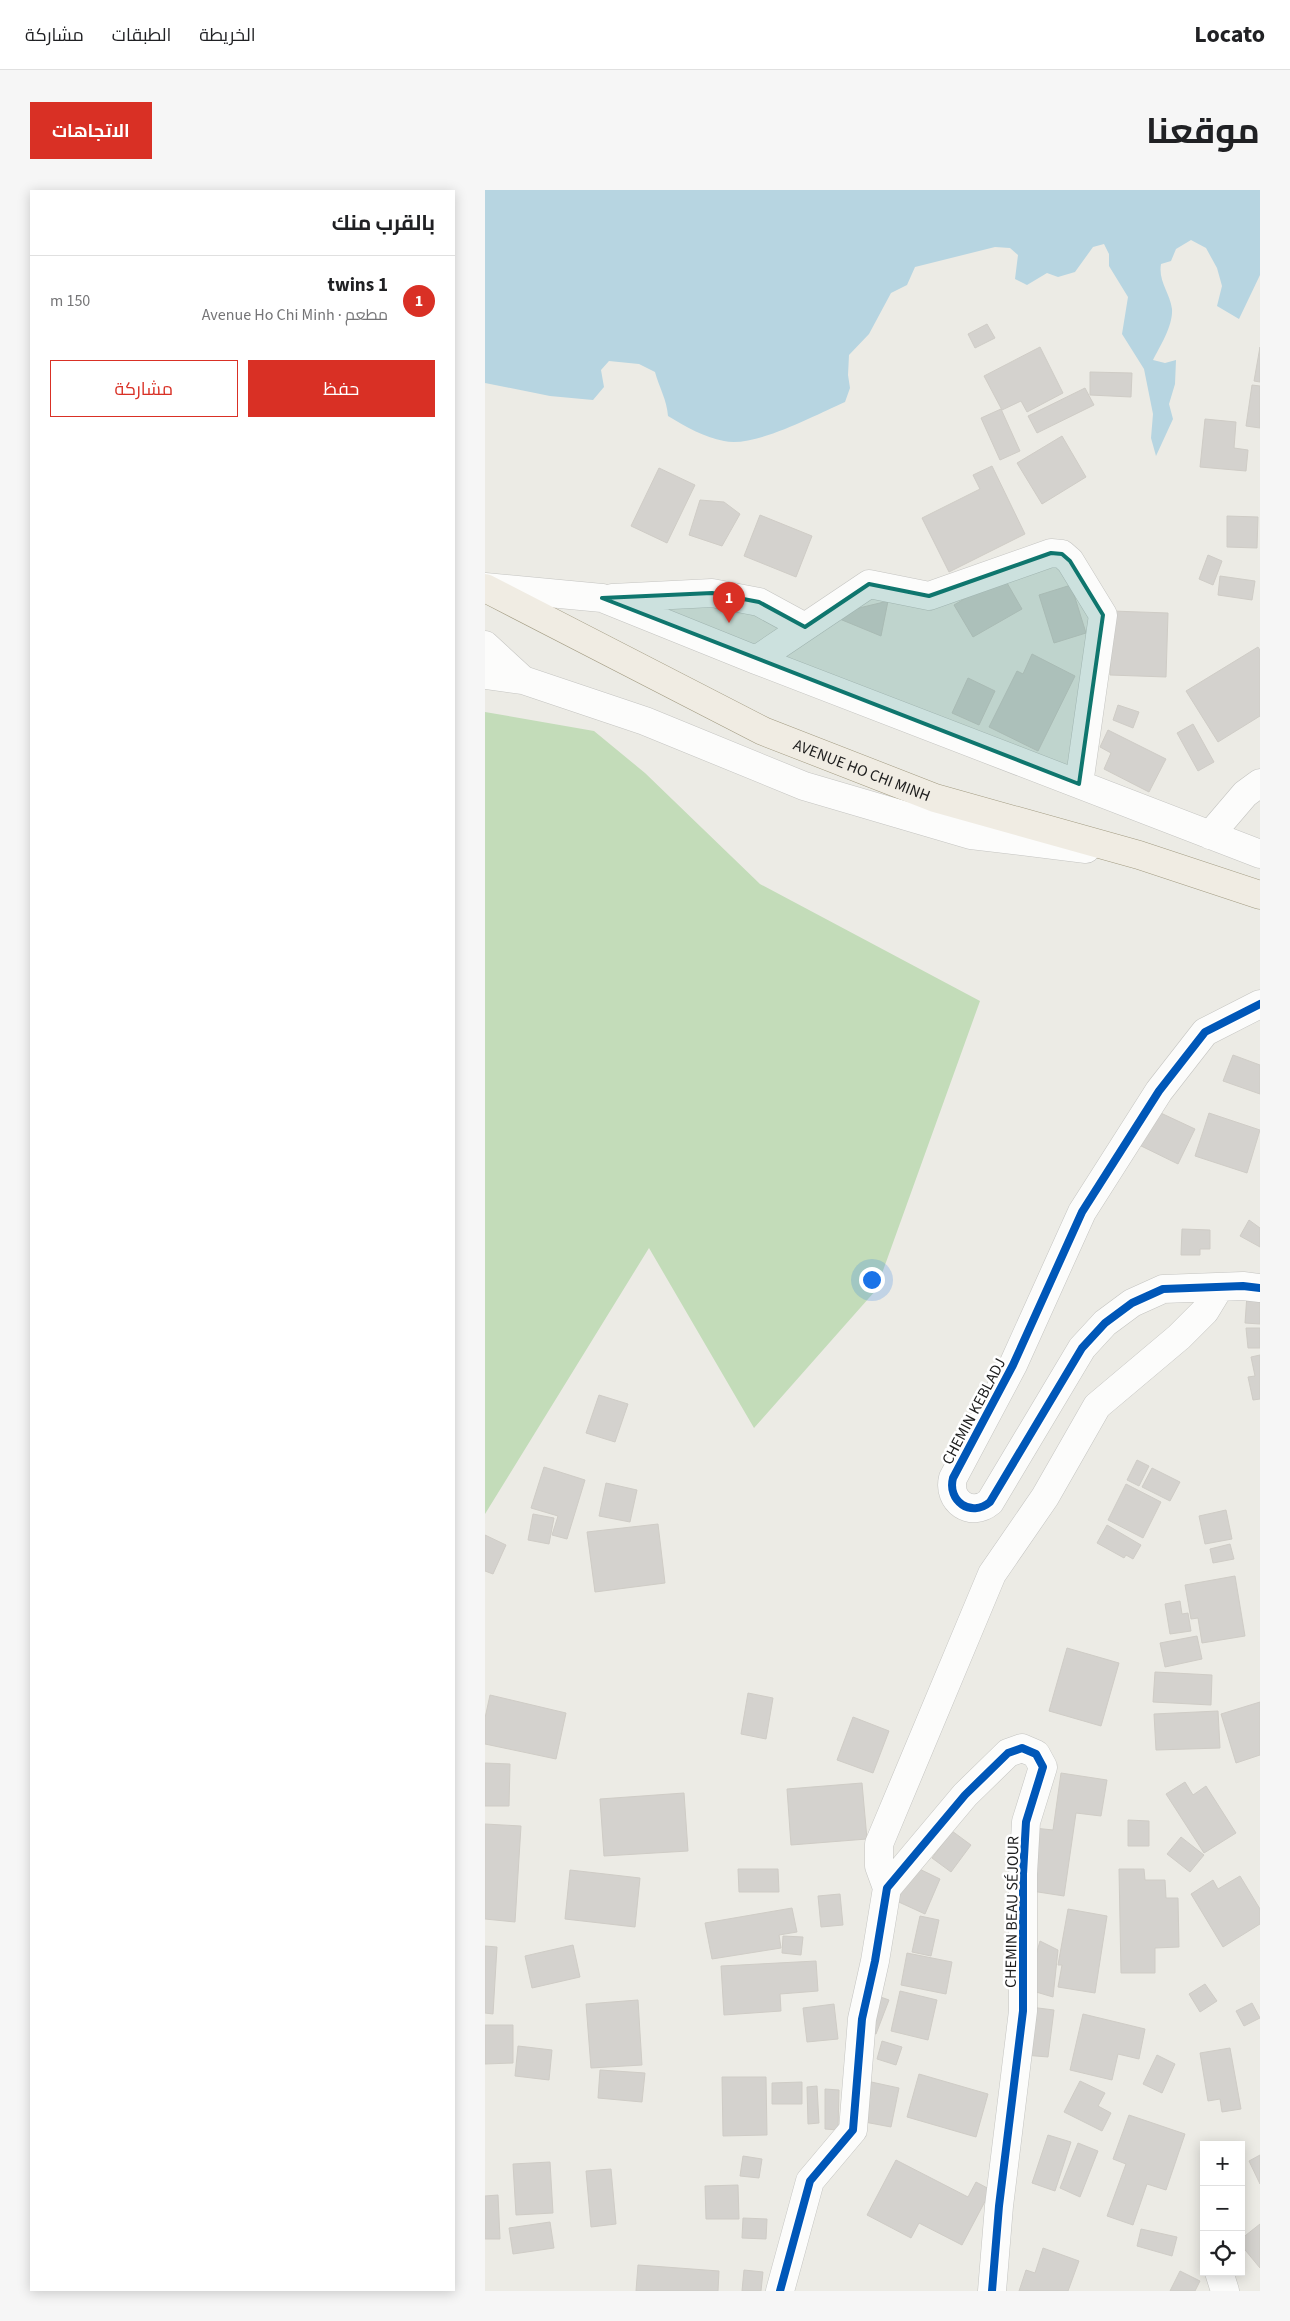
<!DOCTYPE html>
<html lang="ar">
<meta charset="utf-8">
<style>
:root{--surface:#fff;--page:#f6f6f6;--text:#202124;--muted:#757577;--line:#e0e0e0;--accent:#d93025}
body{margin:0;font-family:"Source Sans 3",Cairo,sans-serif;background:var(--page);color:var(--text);direction:rtl}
.controls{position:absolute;right:15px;bottom:15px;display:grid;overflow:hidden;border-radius:0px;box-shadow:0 2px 12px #0003}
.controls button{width:45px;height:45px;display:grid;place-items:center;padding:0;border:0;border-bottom:1px solid var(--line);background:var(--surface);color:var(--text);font:25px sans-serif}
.you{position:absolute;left:386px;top:1089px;width:18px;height:18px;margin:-12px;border:4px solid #fff;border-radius:50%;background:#1a73e8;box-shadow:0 0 0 8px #1a73e833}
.badge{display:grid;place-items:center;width:32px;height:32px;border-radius:50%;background:var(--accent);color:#fff;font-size:16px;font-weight:700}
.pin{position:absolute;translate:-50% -41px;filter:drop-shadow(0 1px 2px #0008)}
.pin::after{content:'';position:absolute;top:26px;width:18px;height:15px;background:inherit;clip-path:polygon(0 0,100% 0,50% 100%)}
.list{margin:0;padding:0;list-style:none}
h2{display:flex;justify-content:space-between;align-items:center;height:65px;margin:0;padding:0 20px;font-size:21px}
h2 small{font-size:16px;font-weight:400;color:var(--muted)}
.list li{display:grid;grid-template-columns:32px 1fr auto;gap:15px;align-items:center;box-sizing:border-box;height:90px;padding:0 20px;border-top:1px solid var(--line)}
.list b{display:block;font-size:19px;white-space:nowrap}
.list p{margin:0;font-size:16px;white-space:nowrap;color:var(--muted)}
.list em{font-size:16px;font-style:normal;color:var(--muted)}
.actions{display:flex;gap:10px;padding:15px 20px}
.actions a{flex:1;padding:11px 0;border:1px solid var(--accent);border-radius:0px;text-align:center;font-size:18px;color:var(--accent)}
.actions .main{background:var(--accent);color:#fff}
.icon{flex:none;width:28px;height:28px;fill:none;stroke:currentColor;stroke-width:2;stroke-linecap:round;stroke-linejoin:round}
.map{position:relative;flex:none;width:775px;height:2101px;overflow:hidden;direction:ltr;border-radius:0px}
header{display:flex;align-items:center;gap:30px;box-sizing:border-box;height:70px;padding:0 25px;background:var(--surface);border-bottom:1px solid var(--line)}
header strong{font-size:24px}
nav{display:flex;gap:28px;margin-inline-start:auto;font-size:18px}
.intro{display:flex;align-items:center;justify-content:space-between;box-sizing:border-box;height:120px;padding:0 30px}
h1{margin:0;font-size:35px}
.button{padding:12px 22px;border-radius:0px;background:var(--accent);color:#fff;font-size:18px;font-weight:700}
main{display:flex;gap:30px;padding:0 30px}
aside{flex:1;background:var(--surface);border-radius:0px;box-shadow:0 2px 12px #0003}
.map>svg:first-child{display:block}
.forest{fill:#c3dcb9}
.water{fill:#b7d5e1}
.building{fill:#d4d2ce;stroke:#cfccc6}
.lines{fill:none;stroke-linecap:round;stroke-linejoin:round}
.street-casing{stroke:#c4c4c1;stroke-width:29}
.primary-casing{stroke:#a29b82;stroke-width:29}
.street{stroke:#fcfcfb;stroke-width:28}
.primary{stroke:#f0ece3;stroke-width:28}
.cycleway-casing{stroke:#fff;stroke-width:11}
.cycleway{stroke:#0057b8;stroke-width:8}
.marked{fill:#0f766e;fill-opacity:0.2;stroke:#0f766e;stroke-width:4;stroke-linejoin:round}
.labels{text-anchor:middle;stroke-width:5;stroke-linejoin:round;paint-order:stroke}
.street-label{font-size:16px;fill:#1d1d1d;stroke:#fff}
</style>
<header>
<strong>Locato</strong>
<nav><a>الخريطة</a><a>الطبقات</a><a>مشاركة</a></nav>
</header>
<div class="intro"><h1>موقعنا</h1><a class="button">الاتجاهات</a></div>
<main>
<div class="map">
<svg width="775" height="2101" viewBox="0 0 775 2101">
<rect width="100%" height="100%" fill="#ecebe5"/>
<!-- forest -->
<path class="forest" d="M0,522L109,541L160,583L275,694L495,811L391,1100L269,1238L164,1058L0,1324Z"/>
<!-- water -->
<path class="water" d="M0,0H775V85L754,129L732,116L737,96L732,78L721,58L706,50L691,59L686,71L676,74C673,91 685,103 687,119C688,136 675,156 668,170L680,173L691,170L690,194L684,214L688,229L671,266L666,248L668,224L659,179L637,144L643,107L624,76V64L619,54L608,57L590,82L573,87L562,83L542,95L530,89L533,65L525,58L510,57L430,77L422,95L406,103L384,144L364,165L363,185L365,198L360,212C330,225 270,258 239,251C219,247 201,237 183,226C182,210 174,197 170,182L154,174L124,171L116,180L119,197L108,210L65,206L0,193Z"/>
<!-- building -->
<path class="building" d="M502,134L510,148L490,158L483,144Z
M555,157L578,203L542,222L536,211L517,220L499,186Z
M775,157V192L769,191Z
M605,182L647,183L646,207L605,205Z
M767,195L775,196V238L761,236Z
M600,198L609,215L552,243L543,226Z
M516,219L535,261L515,270L496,228Z
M720,229L751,232L749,258L763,260L761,281L715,277Z
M577,246L601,287L557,314L532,273Z
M507,276L540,344L464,382L437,328L495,299L488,285Z
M174,278L210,295L182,353L146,336Z
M215,310L239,312L255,324L237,356L204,345Z
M275,325L327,346L311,387L259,366Z
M742,326L773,327L772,358L742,357Z
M723,365L737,371L728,395L714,389Z
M518,386L537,419L488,447L469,415Z
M735,386L770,391L767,410L733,405Z
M586,395L601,443L569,453L554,405Z
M403,411L396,446L345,425Z
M627,421L683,423L681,487L625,485Z
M773,457L775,460V526L733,552L701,501Z
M547,464L590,486L553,561L504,537L532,481L538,484Z
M483,488L510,501L494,535L467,523Z
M633,515L654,522L648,538L628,530Z
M708,534L729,572L713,581L692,543Z
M623,540L681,569L664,602L619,579L626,563L615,557Z
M748,865L775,875V904L738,891Z
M665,918L710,939L693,974L648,952Z
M724,923L775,940L762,983L710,966Z
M764,1030L775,1038V1057L755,1046Z
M697,1039L725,1040V1059H715V1065H696Z
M762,1105L775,1111V1134L760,1133Z
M761,1138H775V1158H763Z
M775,1165V1209L768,1210L763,1187L770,1186L766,1167Z
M114,1205L143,1214L130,1252L101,1243Z
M652,1270L664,1276L654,1296L642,1290Z
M59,1277L100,1290L82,1349L67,1345L73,1326L46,1318Z
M667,1278L695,1292L685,1311L657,1297Z
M121,1293L152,1300L145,1332L114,1326Z
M641,1294L676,1312L658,1348L623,1330Z
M741,1320L747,1349L720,1354L714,1326Z
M48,1324L69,1328L64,1354L43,1350Z
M173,1334L180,1393L110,1402L102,1342Z
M622,1335L656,1355L648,1369L641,1365L639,1368L612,1353Z
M0,1345L21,1355L8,1384L0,1381Z
M745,1354L749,1369L728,1373L725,1359Z
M750,1386L760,1446L717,1453L713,1428L706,1429L700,1395Z
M695,1411L697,1424L703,1423L706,1441L685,1444L680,1414Z
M712,1446L717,1469L680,1477L675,1453Z
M582,1458L634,1473L616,1536L564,1521Z
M670,1482L727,1485L726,1515L668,1512Z
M263,1503L288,1508L281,1549L256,1544Z
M5,1505L81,1523L71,1569L0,1554V1528Z
M775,1512V1565L751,1573L736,1524Z
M733,1521L735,1558L671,1560L669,1524Z
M368,1527L404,1541L388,1583L352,1570Z
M0,1573L25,1574L24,1616H0Z
M576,1583L622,1590L616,1626L591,1623L579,1706L540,1700L549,1638L568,1640Z
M700,1592L708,1605L721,1596L751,1643L719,1663L681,1604Z
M377,1593L382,1649L306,1655L302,1599Z
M199,1603L203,1661L119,1666L115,1609Z
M643,1630L664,1631V1656H643Z
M0,1634L36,1636L30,1732L0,1729Z
M467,1641L486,1655L466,1682L447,1668Z
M696,1647L719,1665L705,1682L682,1664Z
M422,1673L455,1689L440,1724L405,1708Z
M253,1679H293L294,1702H254Z
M634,1679H659L660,1690H680L681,1708H693L694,1757L670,1758V1783H636Z
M85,1680L155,1688L150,1737L80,1729Z
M755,1686L775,1719V1734L738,1757L706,1704L728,1690L733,1699Z
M355,1704L358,1735L336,1737L333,1706Z
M307,1718L312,1742L294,1745L296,1758L227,1769L220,1733Z
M583,1719L622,1726L610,1803L573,1797L577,1775H573Z
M435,1726L454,1730L446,1766L427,1762Z
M298,1746L318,1747L316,1765L297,1763Z
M555,1751L573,1760L568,1807L541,1799Z
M88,1755L95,1787L47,1798L40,1766Z
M0,1756L12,1757L8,1824L0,1823Z
M422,1763L467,1772L461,1804L416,1795Z
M331,1771L333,1801L295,1804L296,1821L239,1825L236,1776Z
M720,1794L732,1811L715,1822L704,1804Z
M415,1801L452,1810L443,1850L406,1841Z
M390,1805L404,1810L391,1844L378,1839Z
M153,1810L157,1875L106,1878L101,1814Z
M767,1813L775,1828L759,1836L751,1821Z
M349,1814L353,1849L322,1852L318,1818Z
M545,1817L569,1820L563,1867L539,1865Z
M598,1824L660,1839L654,1869L633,1864L627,1890L585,1880Z
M0,1835H28V1873L0,1874Z
M397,1851L417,1857L411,1875L392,1869Z
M33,1856L67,1860L64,1890L30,1886Z
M745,1858L756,1919L737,1922L735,1909L723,1911L715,1863Z
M672,1865L690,1874L677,1903L658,1894Z
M115,1880L160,1883L157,1912L113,1908Z
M434,1884L503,1904L491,1947L422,1927Z
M237,1887H281L282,1945L238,1946Z
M377,1890L414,1898L406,1937L369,1930Z
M595,1891L620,1903L613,1916L626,1923L617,1941L579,1922Z
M317,1892V1914H287V1893Z
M332,1896L334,1933L323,1934L322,1897Z
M340,1899L354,1900L353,1940L340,1939Z
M644,1925L700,1944L681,2000L662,1994L648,2035L622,2026L641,1974L628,1969Z
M563,1945L586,1952L570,2001L547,1993Z
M593,1953L613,1961L595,2007L575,1998Z
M775,1965V1994L764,1971Z
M258,1966L277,1969L274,1988L255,1986Z
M411,1970L483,2007L491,1992L506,2000L477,2055L434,2033L426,2048L382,2025Z
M65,1972L68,2023L31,2025L28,1974Z
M126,1979L131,2034L106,2037L101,1981Z
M253,1995L254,2029H221L220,1996Z
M13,2005L15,2049H0V2006Z
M258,2028L282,2029L281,2049L257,2048Z
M65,2032L69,2058L28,2064L24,2038Z
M775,2034V2078L756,2055V2049Z
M656,2039L692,2047L687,2066L652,2056Z
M558,2058L594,2071L583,2101H534L541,2080L550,2083Z
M153,2075L234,2081L233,2101H151Z
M259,2080L278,2082L276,2101H257Z
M695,2081L715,2091L710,2101H685Z"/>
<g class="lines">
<!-- street casing -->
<g class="street-casing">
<path id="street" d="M0,397L117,408L271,470L775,664
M127,408L227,403L274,412L320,437L384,394L444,406L566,363L577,364L585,371L618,425L594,594
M0,455L38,490
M271,470L320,437
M0,485L38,490L160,531L319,596L486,645L601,659
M725,645L760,604L775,593
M775,814L720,842L674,901L597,1022L528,1175L468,1288C462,1311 486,1328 505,1312L597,1158L620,1133L647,1113L678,1099L758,1096L775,1098
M402,1698L394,1676V1654L507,1384L560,1307L612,1216L694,1147L720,1121L734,1098
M734,2082L740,2101
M295,2101L325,1991L368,1940L377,1829L390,1771L402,1698L480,1605L523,1563L537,1558L551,1564L558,1577L541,1632L538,1684V1821L514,2016L507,2101"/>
</g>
<!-- primary casing -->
<g class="primary-casing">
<g id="primary">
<path id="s1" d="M0,398L278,541L450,608L654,665L775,705"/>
</g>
</g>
<!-- street -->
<use href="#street" class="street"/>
<!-- primary -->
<use href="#primary" class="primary"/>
<!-- cycleway casing -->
<g class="cycleway-casing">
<path id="cycleway" d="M775,814L720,842L674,901L597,1022L528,1175L468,1288C462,1311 486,1328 505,1312L597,1158L620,1133L647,1113L678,1099L758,1096L775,1098
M295,2101L325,1991L368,1940L377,1829L390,1771L402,1698L480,1605L523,1563L537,1558L551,1564L558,1577L541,1632L538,1684V1821L514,2016L507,2101"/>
</g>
<!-- cycleway -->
<use href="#cycleway" class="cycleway"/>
</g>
<!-- marked area -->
<path class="marked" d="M566,363L577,364L585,371L618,425L594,594L117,408L227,403L274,412L320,437L384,394L444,406Z"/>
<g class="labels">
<!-- street labels -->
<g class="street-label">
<text dy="6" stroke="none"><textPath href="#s1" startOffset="419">AVENUE HO CHI MINH</textPath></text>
<text transform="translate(488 1221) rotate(-62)" y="6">CHEMIN KEBLADJ</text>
<text transform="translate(526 1722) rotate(-89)" y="6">CHEMIN BEAU SÉJOUR</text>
</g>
</g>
</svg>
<div class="controls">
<button>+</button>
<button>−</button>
<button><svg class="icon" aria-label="locate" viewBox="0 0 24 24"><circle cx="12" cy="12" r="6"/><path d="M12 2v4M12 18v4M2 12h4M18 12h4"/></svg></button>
</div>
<div class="you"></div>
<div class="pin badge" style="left:244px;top:433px">1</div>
</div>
<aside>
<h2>بالقرب منك<small></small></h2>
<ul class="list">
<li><span class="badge">1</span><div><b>twins 1</b><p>مطعم · Avenue Ho Chi Minh</p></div><em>150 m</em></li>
</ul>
<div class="actions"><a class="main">حفظ</a><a>مشاركة</a></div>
</aside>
</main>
